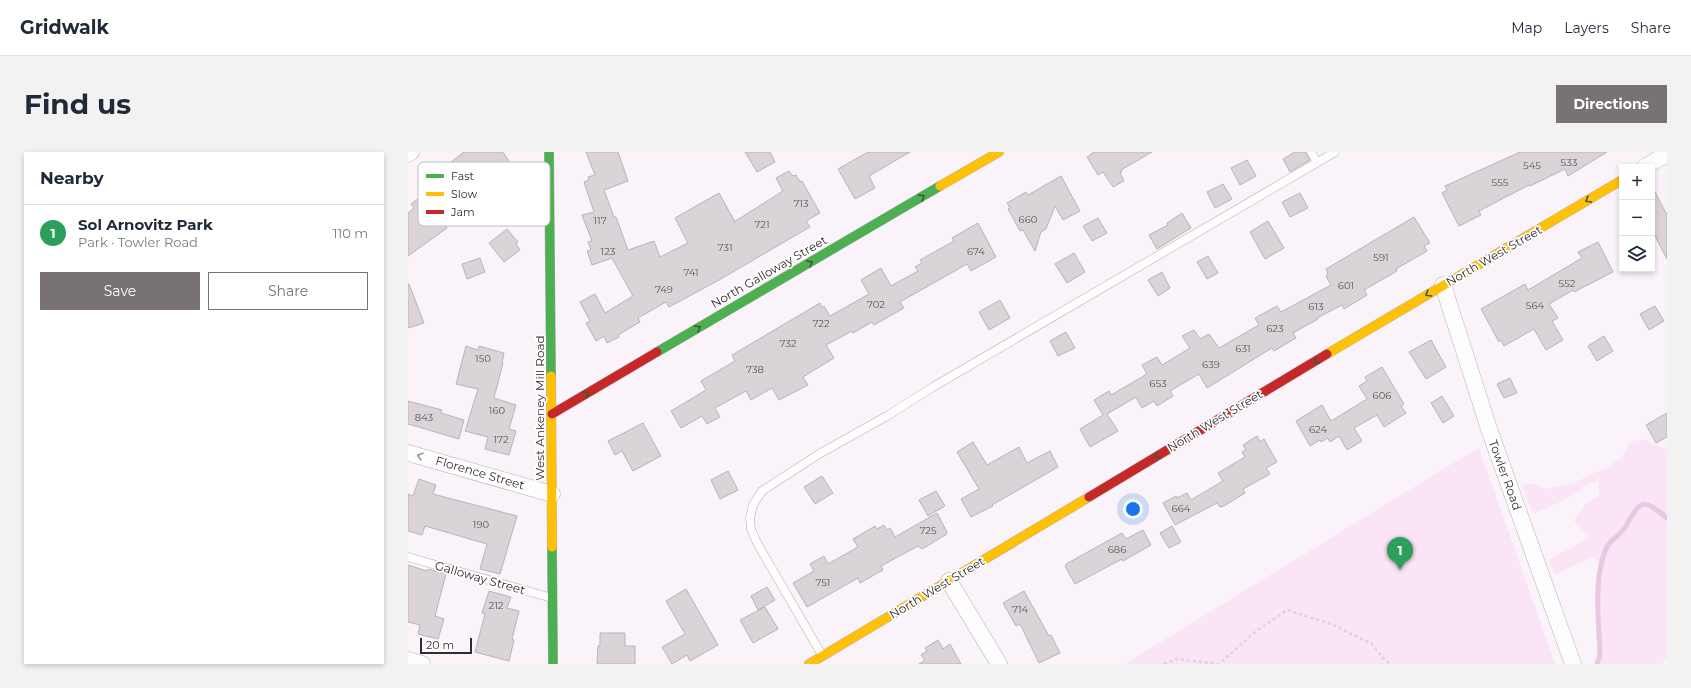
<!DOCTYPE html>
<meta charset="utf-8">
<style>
:root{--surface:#fff;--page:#f2f2f3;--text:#1f2937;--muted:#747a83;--line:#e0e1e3;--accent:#787276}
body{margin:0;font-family:Montserrat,sans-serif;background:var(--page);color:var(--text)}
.controls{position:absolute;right:12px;top:12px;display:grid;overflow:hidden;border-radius:0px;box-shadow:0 2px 6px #0003}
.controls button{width:36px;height:36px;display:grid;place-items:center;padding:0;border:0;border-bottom:1px solid var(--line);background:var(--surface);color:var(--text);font:20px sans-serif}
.scale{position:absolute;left:12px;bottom:10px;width:52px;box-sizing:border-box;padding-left:4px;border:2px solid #322c30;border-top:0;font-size:11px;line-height:14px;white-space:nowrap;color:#322c30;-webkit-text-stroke:3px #fff;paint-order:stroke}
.you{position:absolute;left:725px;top:357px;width:14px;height:14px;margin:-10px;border:3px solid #fff;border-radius:50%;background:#1a73e8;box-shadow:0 0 0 6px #1a73e833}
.badge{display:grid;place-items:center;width:26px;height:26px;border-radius:50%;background:var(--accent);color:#fff;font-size:13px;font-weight:700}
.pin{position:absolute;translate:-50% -33px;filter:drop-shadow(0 1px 2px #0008)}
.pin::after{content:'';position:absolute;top:21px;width:14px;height:12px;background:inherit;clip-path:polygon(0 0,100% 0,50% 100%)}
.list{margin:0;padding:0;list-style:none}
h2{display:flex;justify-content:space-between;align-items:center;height:52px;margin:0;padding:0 16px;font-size:17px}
h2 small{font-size:13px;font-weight:400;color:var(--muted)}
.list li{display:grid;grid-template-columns:26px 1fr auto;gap:12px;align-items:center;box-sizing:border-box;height:56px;padding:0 16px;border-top:1px solid var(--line)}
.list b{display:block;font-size:15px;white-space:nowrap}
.list p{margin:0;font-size:13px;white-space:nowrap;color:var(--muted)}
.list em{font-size:13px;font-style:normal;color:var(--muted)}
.actions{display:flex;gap:8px;padding:12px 16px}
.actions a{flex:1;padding:9px 0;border:1px solid var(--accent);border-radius:0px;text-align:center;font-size:14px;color:var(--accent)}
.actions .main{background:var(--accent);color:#fff}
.icon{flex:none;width:22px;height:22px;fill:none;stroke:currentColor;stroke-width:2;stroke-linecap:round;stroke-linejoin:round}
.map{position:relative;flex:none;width:1259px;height:512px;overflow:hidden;border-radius:0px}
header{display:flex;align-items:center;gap:24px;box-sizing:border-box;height:56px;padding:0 20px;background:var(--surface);border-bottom:1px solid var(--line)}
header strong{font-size:19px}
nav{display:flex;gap:22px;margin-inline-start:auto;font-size:14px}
.intro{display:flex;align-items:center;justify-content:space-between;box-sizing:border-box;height:96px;padding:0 24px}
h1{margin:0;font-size:28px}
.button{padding:10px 18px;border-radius:0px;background:var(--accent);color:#fff;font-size:14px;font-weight:700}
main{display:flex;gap:24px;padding:0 24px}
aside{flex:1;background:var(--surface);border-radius:0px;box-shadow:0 2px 6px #0003}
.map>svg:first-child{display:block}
.green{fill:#fbe4f5}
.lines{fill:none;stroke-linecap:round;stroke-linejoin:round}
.stream{stroke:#e9c8e1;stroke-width:5}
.building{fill:#dad4d9;stroke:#b9b3b8}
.lane-casing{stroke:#b4aeb3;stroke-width:9}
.street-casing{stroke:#b4aeb3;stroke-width:17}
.fast-casing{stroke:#b4aeb3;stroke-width:10}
.slow-casing{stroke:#b4aeb3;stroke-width:10}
.jam-casing{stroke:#b4aeb3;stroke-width:10}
.path{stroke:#d8d6d7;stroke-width:2.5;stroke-dasharray:3 3;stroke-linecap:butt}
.lane{stroke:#fefdfe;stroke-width:8}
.street{stroke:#fefdfe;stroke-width:16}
.fast{stroke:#4caf50;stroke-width:9}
.slow{stroke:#ffc107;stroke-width:9}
.jam{stroke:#c62828;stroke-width:9}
.oneway{stroke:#3b5a3b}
.oneway2{stroke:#989497}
.labels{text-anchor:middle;stroke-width:3.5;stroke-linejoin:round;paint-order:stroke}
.number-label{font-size:10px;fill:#5c565a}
.street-label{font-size:12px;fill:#322c30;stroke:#fff}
.key{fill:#fff;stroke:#c2c0c1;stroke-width:1}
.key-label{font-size:11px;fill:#322c30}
</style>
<header>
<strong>Gridwalk</strong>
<nav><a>Map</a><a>Layers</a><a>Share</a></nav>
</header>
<div class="intro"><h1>Find us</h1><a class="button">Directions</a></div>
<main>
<aside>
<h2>Nearby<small></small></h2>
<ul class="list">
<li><span class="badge" style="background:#2e9e5b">1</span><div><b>Sol Arnovitz Park</b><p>Park · Towler Road</p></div><em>110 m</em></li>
</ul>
<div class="actions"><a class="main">Save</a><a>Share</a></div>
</aside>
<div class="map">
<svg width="1259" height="512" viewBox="0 0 1259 512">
<rect width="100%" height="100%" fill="#faf3f9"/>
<!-- green -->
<path class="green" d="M1235,287L1257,297L1259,296V503L1254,512H1189L1192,503L1190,423L1193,411L1184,405L1147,423L1141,408L1182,385L1166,369L1178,352L1191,344V329L1179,332L1172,339L1152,350L1125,362L1114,333L1124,331L1137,337L1167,331L1181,323L1199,316L1215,304L1222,290Z
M1071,296L1147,512H717L1055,305Z"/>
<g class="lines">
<!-- stream -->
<path class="stream" d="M1189,512L1192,503C1191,471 1185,426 1198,397C1202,387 1212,384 1218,374C1233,347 1235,346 1259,366"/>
</g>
<!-- building -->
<path class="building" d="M56,0H95L102,11L98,14L110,30L82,52L68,35L38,57L40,61L33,66L39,76L0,104V61L6,56L3,52L40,25L34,17Z
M178,0H210L220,29L196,38L206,65H208L220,98L246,89L252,105L280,91L267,66L311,41L326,68V70L375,39L368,26L381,19L385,24L388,23L392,30L394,29L412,61L398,69L402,75L311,128L261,155L258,150L230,166L232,170L210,183L211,185L199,191L196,184L188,189L178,171L182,169L172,150L187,142L197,161L225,144L204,106L184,113L179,99L183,98L180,90L184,89L174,63L186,60L176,30L181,28L180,25L187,23Z
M337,0H362L367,10L349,20Z
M460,0H502L461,24L467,36L447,47L430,17Z
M686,0H744L713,18L714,20L712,21L716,29L705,35L695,20L690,23L679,5Z
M887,0H898L902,8L882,20L875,7Z
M1112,0H1199L1160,24L1157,17L1122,34L1121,33L1071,59L1073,63L1051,74L1034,41L1039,38L1037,34Z
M839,8L848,24L832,33L823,16Z
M653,24L672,59L655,68L647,54L638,77L633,80L627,99L615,78L612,79L600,57L602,56L599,51L618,40L620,43Z
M815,32L824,47L807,56L799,40Z
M1244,34L1259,63V107L1244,78Z
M892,41L900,56L882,65L874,50Z
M774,61L783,76L749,97L741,83L760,73L759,71Z
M1006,65L1022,91L1016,94L1019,99L988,117L989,119L956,138L959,143L936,157L934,153L909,166L910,167L885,181L888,186L866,199L864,196L799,236L791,222L762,239L765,244L749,254L746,249L734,256L728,245L699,262L710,279L682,295L672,277L695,263L686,248L701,239L703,243L739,222L734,213L749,205L754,213L782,196L774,184L786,178L792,187L801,182L811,196L851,173L847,166L869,154L873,160L923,133L918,124L920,122L918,117Z
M690,66L699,81L684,89L675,74Z
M860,69L876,96L857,107L842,80Z
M570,71L588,105L563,119L559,112L492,150L496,156L466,173L464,170L445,181L444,179L418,193L426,206L395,225L400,233L371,248L364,236L343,248L338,239L307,256L312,265L299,272L294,264L273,276L263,259L298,238L293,229L327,209L324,203L412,151L414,156L416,154L422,164L461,142L453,128L473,116L483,134L510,119L507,115L514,111L512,108L546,89L544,86Z
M99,77L110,90L108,92L112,98L96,110L81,91Z
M1190,90L1205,120L1166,140L1165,138L1141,152L1150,166L1144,169L1155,188L1138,198L1126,177L1096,194L1093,188L1091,190L1073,157L1117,132L1120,138L1174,106L1170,100Z
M666,101L677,120L659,131L647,112Z
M800,104L810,121L799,127L789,110Z
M72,106L77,120L59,127L54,112Z
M754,120L762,136L750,144L740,128Z
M0,132H1L16,171L0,176Z
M592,148L602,166L581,178L571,160Z
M1247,154L1256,169L1241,178L1232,162Z
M658,180L667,196L650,204L642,189Z
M1196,184L1205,199L1189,209L1180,194Z
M1023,188L1038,215L1018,227L1001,200Z
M58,194L70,198L71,194L96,201L94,211H95L86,246L108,253L101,277L108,279L101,303L77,297L80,285L57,279L70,237L48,232Z
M974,215L996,252L993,254L998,261L976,275L969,263L946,276L954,289L939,298L931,284L922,290L920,286L913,290L912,288L902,294L888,269L914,253L923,269L959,247L951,234L959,229L957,225Z
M1102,226L1109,241L1096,246L1089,232Z
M1034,244L1046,264L1035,271L1023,251Z
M0,249L34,258L33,261L56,268L51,287L0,272Z
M1259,261V285L1248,291L1238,273Z
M235,271L253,304L225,319L214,299L207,303L200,289Z
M849,284L852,290L856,287L869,310L858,316L862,322L835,337L837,341L816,354L812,355L809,351L767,373L755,351L768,344L769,346L779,341L783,348L815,329L810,321L837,305L834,300L838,298L835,293Z
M565,290L579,313L611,295L619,311L642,299L650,315L584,353L585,354L563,365L553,347L571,337L549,300Z
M320,319L330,338L312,347L303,328Z
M414,324L425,341L407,352L396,335Z
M11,327L28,333L25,342L109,364L92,422L72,417L79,392L17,374L14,383L0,379V342L5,344Z
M528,339L537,354L520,364L511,348Z
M529,361L539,380H538L539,382L514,397L510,394L473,414L475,418L452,431L450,426L399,455L385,431L406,419L402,412L416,404L420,412L450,395L445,387L467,374L469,377L476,373L479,378L482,376L487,385Z
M764,374L773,390L761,396L752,381Z
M735,378L743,393L715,409L714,407L667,432L657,414L658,413V412L714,381L718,387Z
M0,413L19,419L20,417L38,422L27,464L36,467L30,487L10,482L12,473L0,470Z
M359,435L367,448L350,458L343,444Z
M278,437L310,493L282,509L279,503L264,512L254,495L277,482L258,449Z
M81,439L103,445L99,456L111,459L104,487L106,488L101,509L67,500L77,462L74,461Z
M616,439L641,484L643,483L652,501L631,511L612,472L608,474L595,451Z
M357,455L370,477L345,491L332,468Z
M192,481H217V494H227V512H189L190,494H192Z
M530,488L535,497L542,492L553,512H511L517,508L513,503L519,499L517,496Z"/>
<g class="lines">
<!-- lane casing -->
<g class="lane-casing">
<path id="lane" d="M903,0L909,10
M0,405L144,446
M414,503L349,391L343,377L342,366L345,353L354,339L411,302L479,264L525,235L927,0"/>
</g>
<!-- street casing -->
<g class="street-casing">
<path id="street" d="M0,2L3,0
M1237,15L1259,2
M1035,133L1081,277L1165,512
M0,301L144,342
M541,429L591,512
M0,508L14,512"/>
</g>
<!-- fast casing -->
<g class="fast-casing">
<path id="fast" d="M141,0L143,224
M249,200L532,34
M144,395L145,512"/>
</g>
<!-- slow casing -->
<g class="slow-casing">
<path id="slow" d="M532,34L591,0
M919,202L1214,28
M143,224L144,395
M401,512L681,345"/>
</g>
<!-- jam casing -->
<g class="jam-casing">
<path id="jam" d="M144,262L249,200
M681,345L919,202"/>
</g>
<!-- path -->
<path class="path" d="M756,512L768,507L811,512L847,480L879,458L923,472L964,492L974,505L982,512"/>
<!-- lane -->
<use href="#lane" class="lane"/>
<!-- street -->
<use href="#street" class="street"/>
<!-- fast -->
<use href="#fast" class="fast"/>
<!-- slow -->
<use href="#slow" class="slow"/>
<!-- jam -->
<use href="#jam" class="jam"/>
</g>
<!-- one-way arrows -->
<defs><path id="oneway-chevron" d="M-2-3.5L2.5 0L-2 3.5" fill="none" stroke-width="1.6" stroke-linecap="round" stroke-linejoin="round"/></defs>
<g class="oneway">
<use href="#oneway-chevron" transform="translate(514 45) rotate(-30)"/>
<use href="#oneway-chevron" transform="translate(1180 48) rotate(150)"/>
<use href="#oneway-chevron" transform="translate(402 111) rotate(-30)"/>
<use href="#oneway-chevron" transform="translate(1020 142) rotate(149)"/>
<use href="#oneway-chevron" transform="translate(290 176) rotate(-30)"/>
<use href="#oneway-chevron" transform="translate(908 209) rotate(149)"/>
<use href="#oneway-chevron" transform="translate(178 242) rotate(-30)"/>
<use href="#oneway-chevron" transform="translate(749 304) rotate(149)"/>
</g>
<use class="oneway2" href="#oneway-chevron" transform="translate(12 304) rotate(-164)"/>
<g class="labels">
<!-- number labels -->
<g class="number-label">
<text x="1161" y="14">533</text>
<text x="1124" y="17">545</text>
<text x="1092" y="34">555</text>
<text x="393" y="55">713</text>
<text x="620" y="71">660</text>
<text x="192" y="72">117</text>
<text x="354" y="76">721</text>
<text x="317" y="99">731</text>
<text x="200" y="103">123</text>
<text x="568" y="103">674</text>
<text x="973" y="109">591</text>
<text x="283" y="124">741</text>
<text x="1159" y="135">552</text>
<text x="938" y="137">601</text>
<text x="256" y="141">749</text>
<text x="468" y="156">702</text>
<text x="1127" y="157">564</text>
<text x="908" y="158">613</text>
<text x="413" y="175">722</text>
<text x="867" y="180">623</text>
<text x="380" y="195">732</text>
<text x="835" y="200">631</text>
<text x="75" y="210">150</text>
<text x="803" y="216">639</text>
<text x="347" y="221">738</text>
<text x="750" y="235">653</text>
<text x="974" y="247">606</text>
<text x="89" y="262">160</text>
<text x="16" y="269">843</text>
<text x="910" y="281">624</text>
<text x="93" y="291">172</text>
<text x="773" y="360">664</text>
<text x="73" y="376">190</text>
<text x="520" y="382">725</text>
<text x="709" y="401">686</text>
<text x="415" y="434">751</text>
<text x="88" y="457">212</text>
<text x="612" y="461">714</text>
</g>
<!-- street labels -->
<g class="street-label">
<text transform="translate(1086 104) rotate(-30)" y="4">North West Street</text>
<text transform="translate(361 120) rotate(-30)" y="4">North Galloway Street</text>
<text transform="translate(132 256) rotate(-90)" y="4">West Ankeney Mill Road</text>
<text transform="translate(807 269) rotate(-31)" y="4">North West Street</text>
<text transform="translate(72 321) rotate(16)" y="4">Florence Street</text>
<text transform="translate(1097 323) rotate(70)" y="4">Towler Road</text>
<text transform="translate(72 426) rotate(16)" y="4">Galloway Street</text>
<text transform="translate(529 436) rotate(-31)" y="4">North West Street</text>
</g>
</g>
<!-- legend -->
<rect x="10" y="10" width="132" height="64" rx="6" class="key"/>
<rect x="18" y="22" width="18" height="4" fill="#4caf50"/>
<rect x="18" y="40" width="18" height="4" fill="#ffc107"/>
<rect x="18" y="58" width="18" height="4" fill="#c62828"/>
<g class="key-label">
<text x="43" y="28">Fast</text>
<text x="43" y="46">Slow</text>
<text x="43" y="64">Jam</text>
</g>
</svg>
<div class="controls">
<button>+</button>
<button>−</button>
<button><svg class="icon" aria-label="layers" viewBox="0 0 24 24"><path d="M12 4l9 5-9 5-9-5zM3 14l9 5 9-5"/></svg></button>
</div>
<div class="scale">20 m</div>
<div class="you"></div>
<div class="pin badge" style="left:992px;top:418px;background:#2e9e5b">1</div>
</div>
</main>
